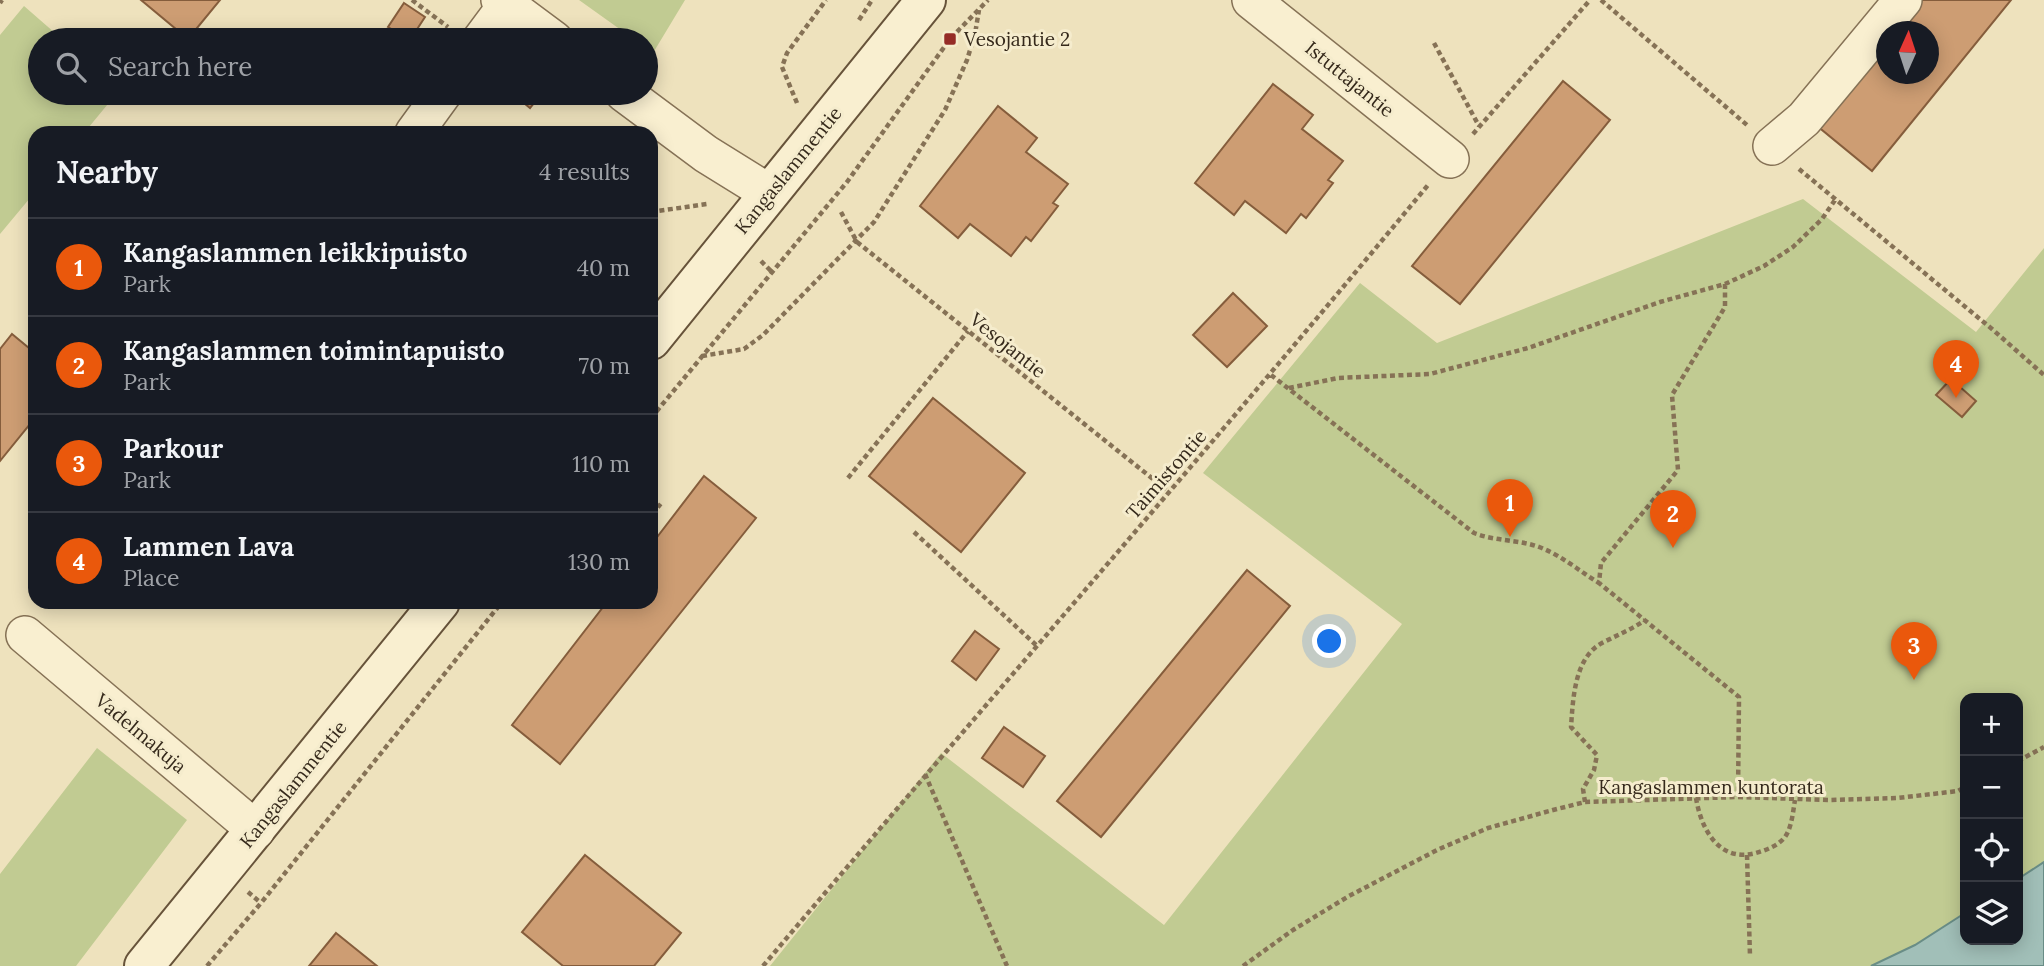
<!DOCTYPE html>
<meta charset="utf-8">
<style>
:root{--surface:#171b24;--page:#20242c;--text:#f1f3f6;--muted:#9ea1a6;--line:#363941;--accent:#ea580c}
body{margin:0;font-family:Lora,serif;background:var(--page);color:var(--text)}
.controls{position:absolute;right:21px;bottom:21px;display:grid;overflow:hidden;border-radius:14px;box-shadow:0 4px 18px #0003}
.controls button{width:63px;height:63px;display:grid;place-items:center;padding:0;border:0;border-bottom:2px solid var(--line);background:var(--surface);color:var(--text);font:35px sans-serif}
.compass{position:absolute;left:1876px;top:21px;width:63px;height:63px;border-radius:50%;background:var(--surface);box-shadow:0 4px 18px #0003;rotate:3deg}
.you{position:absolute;left:1330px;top:642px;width:24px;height:24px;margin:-18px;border:5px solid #fff;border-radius:50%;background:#1a73e8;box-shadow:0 0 0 10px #1a73e833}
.badge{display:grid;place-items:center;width:46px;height:46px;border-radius:50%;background:var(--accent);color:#fff;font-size:23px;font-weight:700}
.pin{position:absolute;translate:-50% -58px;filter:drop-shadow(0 2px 4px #0008)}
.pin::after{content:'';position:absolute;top:37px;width:24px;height:21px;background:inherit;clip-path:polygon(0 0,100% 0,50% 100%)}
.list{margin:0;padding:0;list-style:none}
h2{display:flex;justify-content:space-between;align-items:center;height:91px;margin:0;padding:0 28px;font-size:30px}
h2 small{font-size:23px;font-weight:400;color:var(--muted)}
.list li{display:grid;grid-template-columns:46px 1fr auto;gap:21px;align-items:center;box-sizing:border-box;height:98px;padding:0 28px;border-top:2px solid var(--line)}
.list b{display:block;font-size:26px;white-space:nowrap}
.list p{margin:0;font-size:23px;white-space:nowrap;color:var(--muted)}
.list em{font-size:23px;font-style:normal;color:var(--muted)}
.icon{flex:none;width:38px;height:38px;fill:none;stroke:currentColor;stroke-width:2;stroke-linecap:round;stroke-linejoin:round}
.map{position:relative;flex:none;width:2044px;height:966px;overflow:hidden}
.search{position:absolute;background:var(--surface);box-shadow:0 4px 18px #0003;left:28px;top:28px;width:630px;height:77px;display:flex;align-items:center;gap:18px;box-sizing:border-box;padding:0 24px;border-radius:38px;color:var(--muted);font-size:26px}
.panel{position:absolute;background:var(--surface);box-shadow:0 4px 18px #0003;left:28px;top:126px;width:630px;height:483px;border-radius:21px}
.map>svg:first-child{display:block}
.green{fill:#c1cb92}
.water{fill:#a1bfb8;stroke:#698d86;stroke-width:2}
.building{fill:#cd9d73;stroke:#855d3c;stroke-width:2}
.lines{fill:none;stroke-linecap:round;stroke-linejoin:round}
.street-casing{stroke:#867256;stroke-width:40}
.secondary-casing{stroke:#67533a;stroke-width:42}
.path{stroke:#867256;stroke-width:4.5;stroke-dasharray:5 3.5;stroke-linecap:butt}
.street{stroke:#f9efd0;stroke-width:37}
.secondary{stroke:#f9efd0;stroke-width:38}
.poi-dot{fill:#952c26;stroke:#f5eccd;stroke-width:2.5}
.labels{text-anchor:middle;stroke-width:6;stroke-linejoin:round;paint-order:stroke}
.poi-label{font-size:19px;fill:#35291b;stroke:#f5eccd;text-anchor:start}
.street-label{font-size:19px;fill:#35291b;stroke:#f5eccd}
</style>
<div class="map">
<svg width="2044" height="966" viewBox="0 0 2044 966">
<rect width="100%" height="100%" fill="#eee2bd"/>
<!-- green -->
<path class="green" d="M579,0H685L653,53L646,48V40H635Z
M24,6L63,40H40V93H117L84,133H35V192L0,234V35Z
M1803,199L1976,332L2044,248V862L2018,879V698H1965V913L1915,945L1871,966H770L941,753L1164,925L1402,624L1203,473L1360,283L1437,343Z
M97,748L187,820L76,966H0V874Z"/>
<!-- water -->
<path class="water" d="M2044,862V966H1871L1915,945L1965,913V940H2018V879Z"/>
<!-- building -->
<path class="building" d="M141,0H220L188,39Z
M1918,0H2011L1872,171L1816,125L1886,38V74H1928V32H1892Z
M404,3L425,17L410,40L388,27Z
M1563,81L1610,120L1460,304L1412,266Z
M1273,84L1313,115L1302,129L1343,161L1328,180L1333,183L1306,218L1301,214L1286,233L1245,201L1234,215L1195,183Z
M512,93H542L530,108Z
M998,106L1037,138L1026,152L1068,184L1053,203L1058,206L1031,241L1026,237L1011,256L970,224L958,238L920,206Z
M1233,293L1267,326L1227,367L1193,335Z
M12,334L35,353V418L0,461V349Z
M1951,379L1976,401L1962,417L1936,395Z
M933,398L1025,473L961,552L869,476Z
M704,476L756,518L560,764L512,725L607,602H651V545Z
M1247,570L1290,606L1101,837L1057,801Z
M975,631L999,649L976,680L952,661Z
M1004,727L1045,756L1023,787L982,758Z
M585,855L681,933L654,966H563L522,932Z
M336,933L377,966H309Z"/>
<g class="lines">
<!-- street casing -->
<g class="street-casing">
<path id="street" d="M500,0L554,40
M1251,0L1450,159
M481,40L507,5
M624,93L706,154L769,193
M414,133L443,93
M1772,146L1804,119L1903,0
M25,635L256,830"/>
</g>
<!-- secondary casing -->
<g class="secondary-casing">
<path id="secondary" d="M651,340L926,0
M144,966L440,602"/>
</g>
<!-- path -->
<path class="path" d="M412,0L448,27
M1601,0L1747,125
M0,3L2,0
M859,20L872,0
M1434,43L1479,126
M797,103L782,67L787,53L826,0
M1473,134L1590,0
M1799,169L1992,329L2044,375
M651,212L707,204
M841,212L857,242L1168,491
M761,261L773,273
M1725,284V307L1672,395L1678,470L1601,563L1599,583L1739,697L1738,797
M702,356L744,349L763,335L874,222L945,110L967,60L975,34L979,10
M1271,375L1474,533C1497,542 1522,539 1544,549C1563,557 1581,572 1599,583
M1289,388L1338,378L1430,374L1528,348L1660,302L1725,284L1764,266L1793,247L1822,219L1835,200
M651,418L847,182L950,39L988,0
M848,478L968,331
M651,499L661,507
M914,532L1036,645
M2018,761L2044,747
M925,774L1007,966
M1696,798C1701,829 1719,863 1756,853C1766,850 1778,846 1785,837C1792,827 1793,811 1795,800
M1585,802L1583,789L1594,770L1597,755L1571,727C1573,700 1574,658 1602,643C1617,635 1631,630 1645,620
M1747,855L1750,956
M248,892L261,903
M207,966L261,903L502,602
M763,966C984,705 1210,449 1428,185
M1243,966L1293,930L1349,896L1437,850L1488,828L1553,810L1585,802L1738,797L1830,800L1898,798L1958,791L1965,787"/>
<!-- street -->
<use href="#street" class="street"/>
<!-- secondary -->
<use href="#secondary" class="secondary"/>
</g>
<!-- markers -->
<rect class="poi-dot" x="943" y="32" width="14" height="14" rx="3.5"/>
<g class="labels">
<!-- poi labels -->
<g class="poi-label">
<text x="964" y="46">Vesojantie 2</text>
</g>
<!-- street labels -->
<g class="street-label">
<text transform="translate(1350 79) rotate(39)" y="7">Istuttajantie</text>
<text transform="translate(788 170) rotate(-51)" y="7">Kangaslammentie</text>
<text transform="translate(1008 345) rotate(39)" y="7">Vesojantie</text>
<text transform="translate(1166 474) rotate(-49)" y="7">Taimistontie</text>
<text transform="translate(141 733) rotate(40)" y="7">Vadelmakuja</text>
<text transform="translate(293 784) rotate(-51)" y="7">Kangaslammentie</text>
<text x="1711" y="794">Kangaslammen kuntorata</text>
</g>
</g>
</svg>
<div class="controls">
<button>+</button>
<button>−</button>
<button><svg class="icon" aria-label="locate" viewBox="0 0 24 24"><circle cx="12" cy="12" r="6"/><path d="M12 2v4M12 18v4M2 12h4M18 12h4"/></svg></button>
<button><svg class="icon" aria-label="layers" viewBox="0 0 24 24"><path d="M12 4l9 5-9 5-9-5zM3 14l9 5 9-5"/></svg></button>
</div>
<svg class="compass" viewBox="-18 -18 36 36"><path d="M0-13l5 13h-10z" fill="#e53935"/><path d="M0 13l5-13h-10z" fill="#9ea1a6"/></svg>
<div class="you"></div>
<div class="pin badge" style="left:1510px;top:537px">1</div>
<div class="pin badge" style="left:1673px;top:548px">2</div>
<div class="pin badge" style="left:1914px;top:680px">3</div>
<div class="pin badge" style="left:1956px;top:398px">4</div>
<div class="search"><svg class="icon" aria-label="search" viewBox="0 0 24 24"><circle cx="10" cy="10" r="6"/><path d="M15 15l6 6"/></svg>Search here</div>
<section class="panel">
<h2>Nearby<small>4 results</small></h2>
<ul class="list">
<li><span class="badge">1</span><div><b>Kangaslammen leikkipuisto</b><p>Park</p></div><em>40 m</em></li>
<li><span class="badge">2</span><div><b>Kangaslammen toimintapuisto</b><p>Park</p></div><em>70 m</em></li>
<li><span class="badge">3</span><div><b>Parkour</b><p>Park</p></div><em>110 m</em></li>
<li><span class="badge">4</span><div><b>Lammen Lava</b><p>Place</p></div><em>130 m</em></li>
</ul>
</section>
</div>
